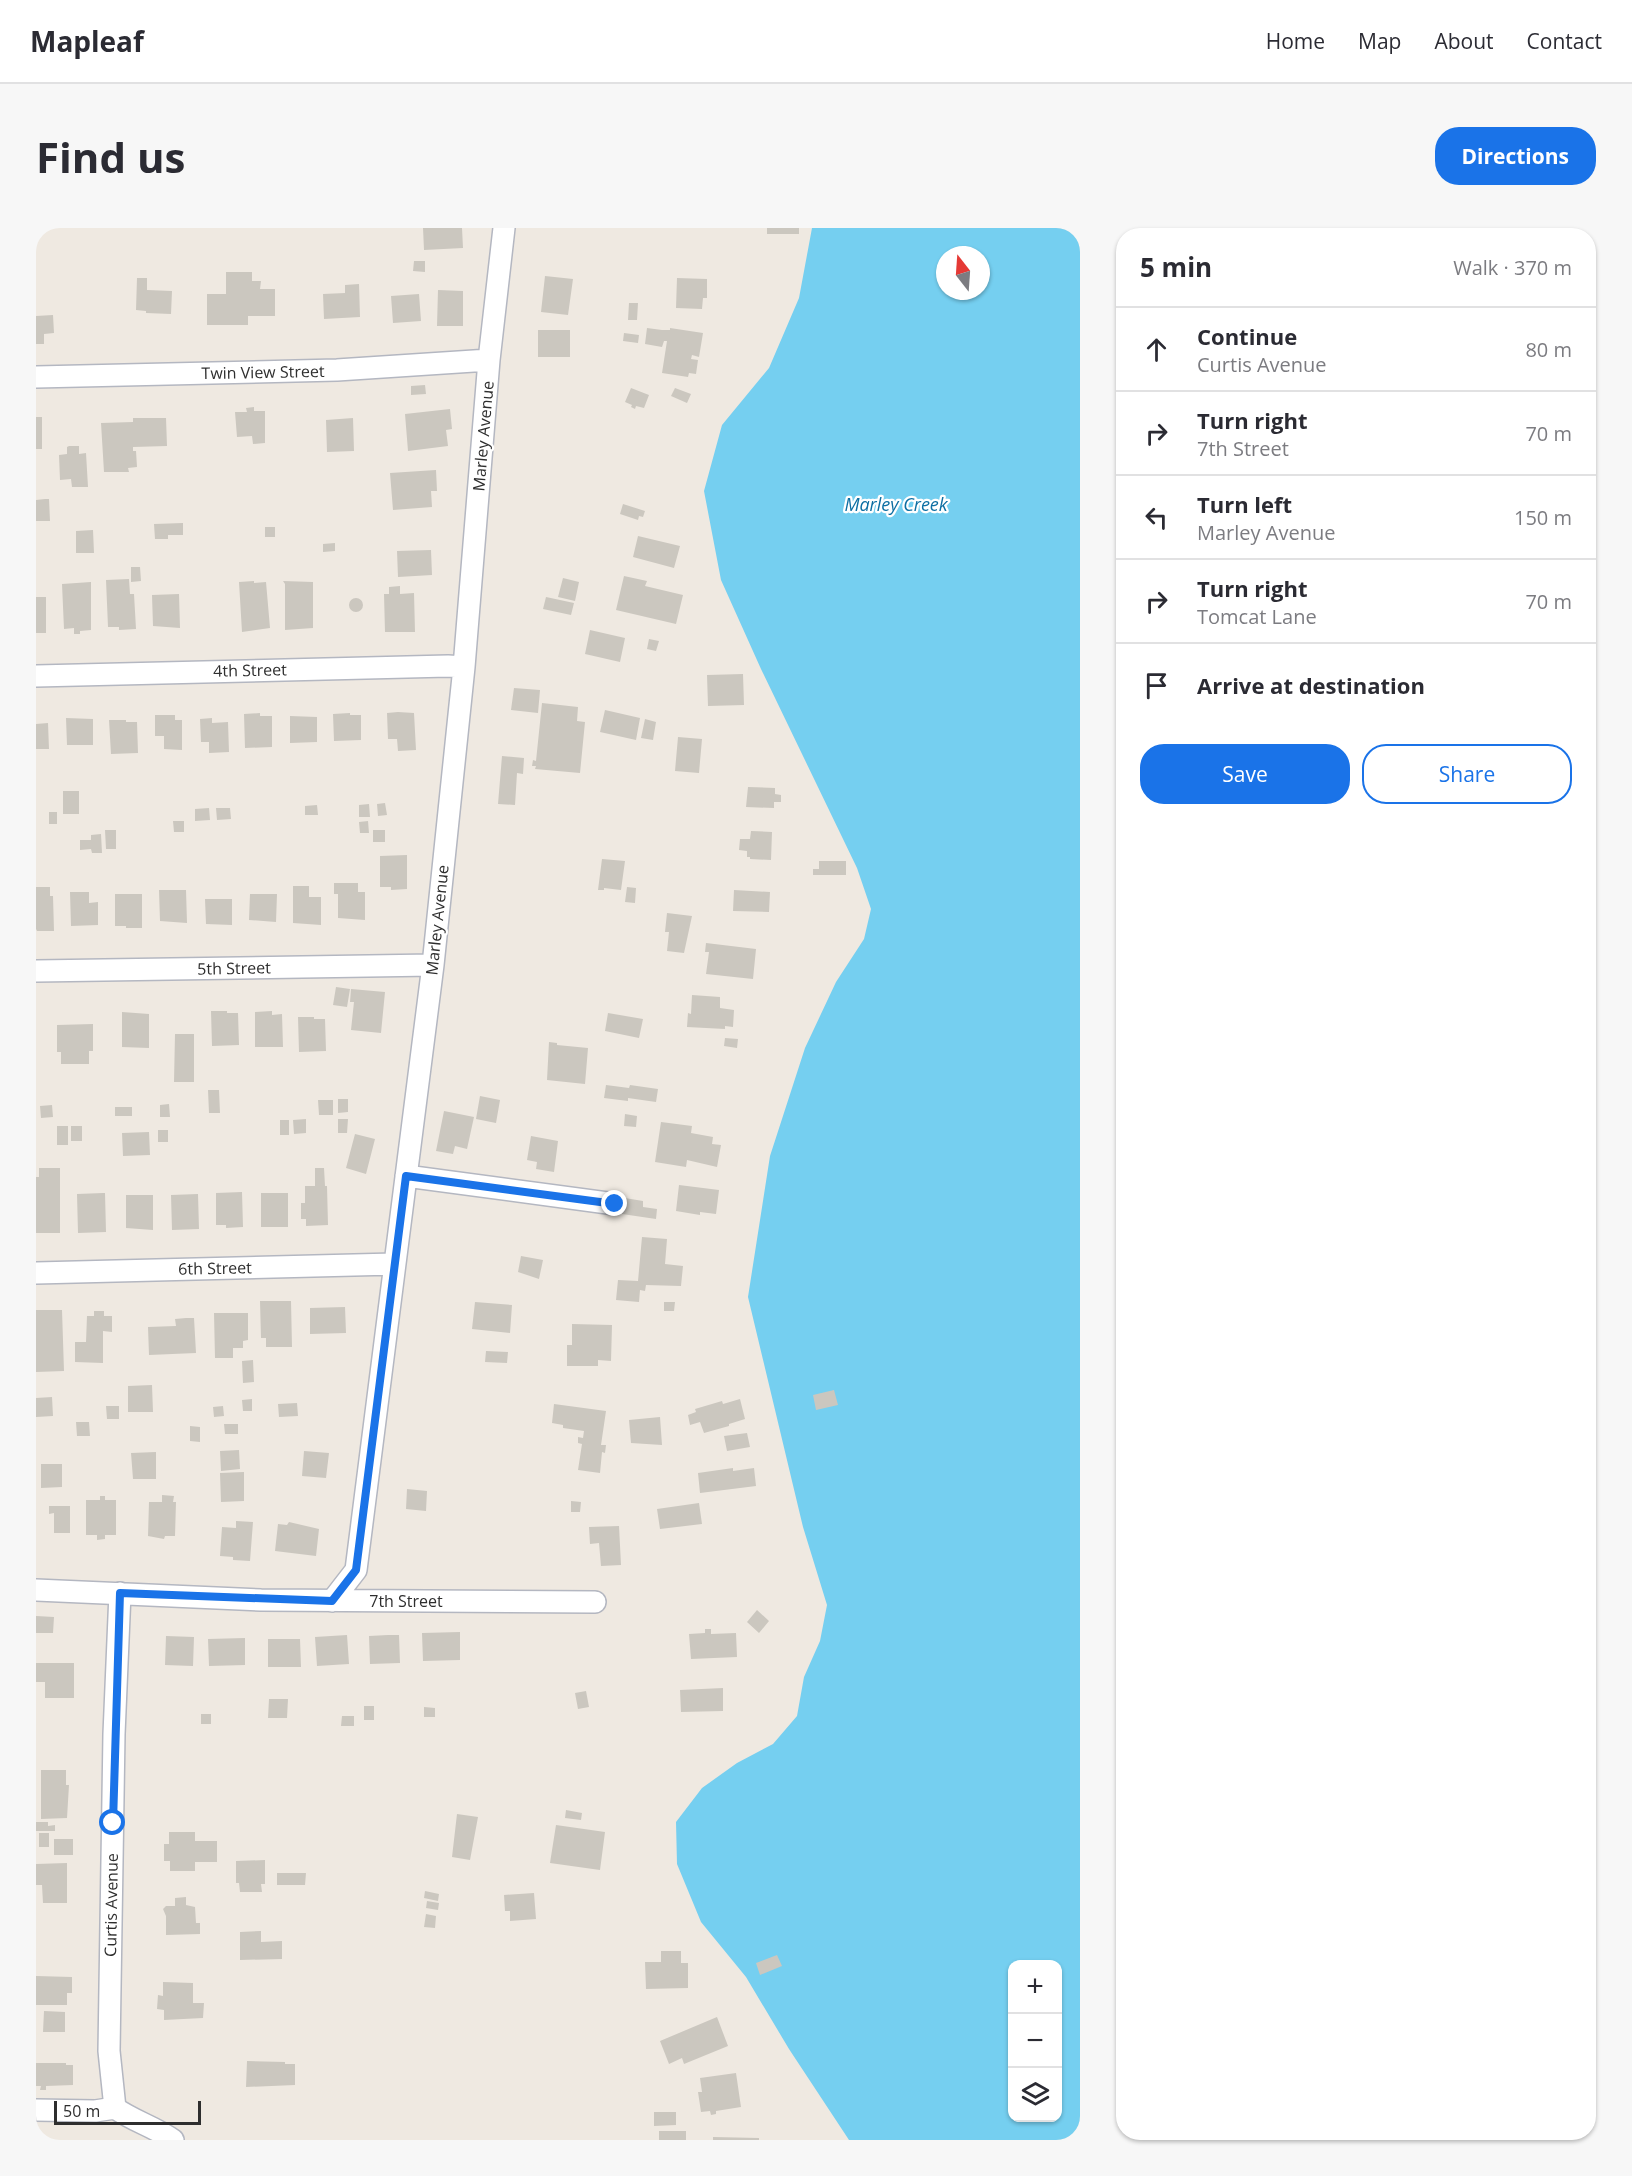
<!DOCTYPE html>
<meta charset="utf-8">
<style>
:root{--surface:#fff;--page:#f7f7f7;--text:#2b2b33;--muted:#7c7c81;--line:#e1e1e2;--accent:#1a73e8}
body{margin:0;font-family:"Open Sans",sans-serif;background:var(--page);color:var(--text)}
.controls{position:absolute;right:18px;bottom:18px;display:grid;overflow:hidden;border-radius:12px;box-shadow:0 2px 4px #0004}
.controls button{width:54px;height:54px;display:grid;place-items:center;padding:0;border:0;border-bottom:2px solid var(--line);background:var(--surface);color:var(--text);font:30px sans-serif}
.compass{position:absolute;left:900px;top:18px;width:54px;height:54px;border-radius:50%;background:var(--surface);box-shadow:0 2px 4px #0004;rotate:343deg}
.scale{position:absolute;left:18px;bottom:15px;width:147px;box-sizing:border-box;padding-left:6px;border:3px solid #2e2e2e;border-top:0;font-size:16px;line-height:21px;white-space:nowrap;color:#2e2e2e;-webkit-text-stroke:4px #fff;paint-order:stroke}
.stop{position:absolute;width:18px;height:18px;margin:-14px;border:4px solid #1a73e8;border-radius:50%;background:#fff}
.stop.end{background:#1a73e8;border-color:#fff;box-shadow:0 2px 6px #0008}
.list{margin:0;padding:0;list-style:none}
h2{display:flex;justify-content:space-between;align-items:center;height:78px;margin:0;padding:0 24px;font-size:26px}
h2 small{font-size:20px;font-weight:400;color:var(--muted)}
.list li{display:grid;grid-template-columns:39px 1fr auto;gap:18px;align-items:center;box-sizing:border-box;height:84px;padding:0 24px;border-top:2px solid var(--line)}
.list b{display:block;font-size:22px;white-space:nowrap}
.list p{margin:0;font-size:20px;white-space:nowrap;color:var(--muted)}
.list em{font-size:20px;font-style:normal;color:var(--muted)}
.actions{display:flex;gap:12px;padding:18px 24px}
.actions a{flex:1;padding:14px 0;border:2px solid var(--accent);border-radius:24px;text-align:center;font-size:21px;color:var(--accent)}
.actions .main{background:var(--accent);color:#fff}
.icon{flex:none;width:33px;height:33px;fill:none;stroke:currentColor;stroke-width:2;stroke-linecap:round;stroke-linejoin:round}
.map{position:relative;flex:none;width:1044px;height:1912px;overflow:hidden;border-radius:24px}
header{display:flex;align-items:center;gap:36px;box-sizing:border-box;height:84px;padding:0 30px;background:var(--surface);border-bottom:2px solid var(--line)}
header strong{font-size:28px}
nav{display:flex;gap:33px;margin-inline-start:auto;font-size:21px}
.intro{display:flex;align-items:center;justify-content:space-between;box-sizing:border-box;height:144px;padding:0 36px}
h1{margin:0;font-size:42px}
.button{padding:15px 27px;border-radius:24px;background:var(--accent);color:#fff;font-size:21px;font-weight:700}
main{display:flex;gap:36px;padding:0 36px}
aside{flex:1;background:var(--surface);border-radius:24px;box-shadow:0 2px 4px #0004}
.map>svg:first-child{display:block}
.water{fill:#75cff0;fill-rule:evenodd}
.building{fill:#cbc7bf}
.lines{fill:none;stroke-linecap:round;stroke-linejoin:round}
.minor-casing{stroke:#b4b7c1;stroke-width:24}
.minor{stroke:#fff;stroke-width:21}
.route{stroke:#1a73e8;stroke-width:8}
.labels{text-anchor:middle;stroke-width:4.5;stroke-linejoin:round;paint-order:stroke}
.street-label{font-size:16px;fill:#2e2e2e;stroke:#fff}
.water-label{font-size:18px;font-style:italic;fill:#0d6fa3;stroke:#fff}
</style>
<header>
<strong>Mapleaf</strong>
<nav><a>Home</a><a>Map</a><a>About</a><a>Contact</a></nav>
</header>
<div class="intro"><h1>Find us</h1><a class="button">Directions</a></div>
<main>
<div class="map">
<svg width="1044" height="1912" viewBox="0 0 1044 1912">
<rect width="100%" height="100%" fill="#efe9e1"/>
<!-- water -->
<path class="water" d="M776,0H1044V1912H813L753,1821L710,1749L665,1694L641,1636L640,1594L666,1560L701,1535L737,1516L761,1488L768,1449L784,1413L791,1377L767,1299L712,1069L734,928L769,820L800,754L828,711L835,681L821,640L725,441L685,352L668,263L686,197L733,140L763,70ZM909,27H945V63H909ZM976,1736H1022V1890H976Z"/>
<!-- building -->
<path class="building" d="M387,0H426L427,20L388,22Z
M731,0H763V6H731Z
M378,33H389V44L377,43Z
M190,44H216V53H225L224,61H239V88H212V97H171V66H190Z
M509,48L537,51L532,87L505,84Z
M101,50H111V62L136,63L135,86L110,85V83L100,82Z
M641,50L671,51V70H667L666,81L640,80Z
M323,56L324,89L288,91L287,66L309,65V57Z
M402,62L427,63V98H401Z
M383,66L385,93L357,95L355,68Z
M593,75H602L601,92H592Z
M17,87L18,105L8,106V116H0V88Z
M611,100L626,102H634V100L667,105L663,129L656,127L655,131L662,132L660,146L653,145L652,149L626,145L631,113H628L626,119L609,116Z
M502,102H534V129H502Z
M588,105L603,107L602,115L587,113Z
M389,157L390,166L375,167V158Z
M595,160L613,167L608,180L600,178L599,181L595,179L596,177L589,174Z
M639,160L655,166L651,175L635,168Z
M218,179V183H229V215L217,216L216,208L201,209L199,184H211L210,180Z
M414,181L416,201L410,202L412,218L372,223L369,186Z
M0,189H6V221H0Z
M97,190H130L131,218L97,219V223H100L101,239L92,240L93,244H68L65,195L97,194Z
M317,190L318,223L291,224L290,192Z
M33,218H43V226L50,225L52,259H36L35,251L24,252L23,227L31,226V219Z
M400,242L401,263H395L396,279L357,282L354,245Z
M9,271H13L14,293H0V272Z
M587,276L609,283L607,289L603,288L602,292L584,286Z
M147,295V307H132V311H119L118,296Z
M229,299H239V309H229Z
M57,302L58,325H40V303Z
M602,308L644,318L638,340L597,329Z
M299,315V323L287,324V316Z
M395,322L396,347L362,349L361,323Z
M95,339H104L105,353L95,354Z
M588,348L611,353L609,358L647,367L640,396L580,382Z
M527,350L543,354L539,373L522,369Z
M93,351L94,366H98L100,401L83,402V399H72L70,352Z
M218,353V355L230,354L234,400L206,404L203,354Z
M247,353L277,354V400L249,402V356Z
M55,354V402L44,403V406H38V400L28,401L26,356Z
M364,358V366L378,365L379,404H349L348,366H353V359Z
M143,366L144,400L117,398L116,367Z
M0,369H10V405H0Z
M510,369L538,375L535,387L507,381Z
M313 377a7 7 0 1 1 14 0a7 7 0 1 1-14 0Z
M554,402L589,410L584,434L549,426Z
M613,411L623,413L620,423L611,421Z
M707,446L708,477L672,478L671,447Z
M478,460L504,462L502,485L475,482Z
M506,475L542,479L541,493L549,494L544,545L499,541L500,538H496L497,532L500,533Z
M569,482L604,490L600,512L564,504Z
M362,484L378,485L380,522L362,523L361,511H352L351,485Z
M224,485V488H236V519L209,520L208,486Z
M314,485V487H325V512L298,513L297,486Z
M119,487H139V492H146V522L128,521V508H119Z
M254,488L281,489V514L254,515Z
M30,490L57,491V517H31Z
M176,490V495L192,494L193,524L173,525V514H165L164,491Z
M609,491L620,494L617,512L605,510Z
M73,492H90V494H101L102,525L75,526Z
M12,495L13,521H0V496Z
M642,509L666,511L663,545L639,543Z
M466,528L488,530L487,546L481,545L479,577L462,576Z
M712,559L739,560V566L745,567V574H738V580L710,579Z
M27,563H43V586H27Z
M349,575L351,587L342,588L341,576Z
M333,576L334,589H323V577Z
M281,577L282,587H269V578Z
M173,580L174,592L159,593V581Z
M180,580H194L195,591L181,592Z
M13,584H21V596H13Z
M137,593H148V604H138Z
M332,593L333,605H324L323,594Z
M69,602H80V621H70Z
M337,602H349V614H337Z
M715,603L736,604L735,632L714,631V629H711V623L703,622L704,611H714Z
M65,606L66,625H56L55,621L44,622V612H55V607Z
M371,627V661L355,662V659H344V628Z
M566,631L589,633L585,662L568,660V662H562Z
M783,633H810V647H777V641H783Z
M298,655H322V664H329V692L302,690V666H298Z
M257,658H273V669H285V697L257,695Z
M0,659H14V668H17L18,703H1L0,701Z
M591,659L600,660L599,675L589,674Z
M123,662H150L151,695L124,693Z
M698,662L734,664L733,684L697,683Z
M34,664H53V675L62,674V697L35,698Z
M79,666H106V700H90V698H79Z
M214,666H241L240,694L213,692Z
M169,671H196V697L170,696Z
M631,685L656,688L648,725L631,723L633,704H629Z
M670,715L720,721L717,751L670,746L673,724H669Z
M300,759L314,761L311,779L297,777Z
M315,761L349,764L345,805L315,802L318,774H314Z
M656,767L684,769V780L698,782L697,799L689,798V801L651,799L652,785L655,786Z
M175,783H191V785H202L203,817L176,818Z
M236,783V787L246,786L247,819H219V784Z
M86,784L113,786V820L86,819Z
M572,785L607,791L603,810L569,803Z
M262,789H278V791H289L290,823L263,824Z
M57,796V823H53V836H25V824H21V797Z
M139,806H158V854H138Z
M689,810L702,811L701,820L688,818Z
M513,814L521,815V817L552,820L549,856L511,852Z
M570,857L593,860L594,857L622,861L620,874L592,870V873L568,870Z
M172,862H183L184,885H173Z
M444,868L464,872L460,895L440,891Z
M302,871H312V884L302,885Z
M282,872H297V887H283Z
M133,876L134,889H124V877Z
M16,877L17,889L5,890L4,878Z
M79,879H96V888H79Z
M408,883L438,889L431,921L419,918L417,926L400,923Z
M589,886L601,888L600,899L588,898Z
M270,891V905L258,906L257,892Z
M302,891H312L311,905H302Z
M244,892H253V907H244Z
M625,894L656,898L655,905L677,909L676,916L685,917L681,939L651,932L650,939L619,934Z
M21,898H32V917H21Z
M35,898H46V913H35Z
M122,902H132V914H122Z
M113,904L114,927L87,928L86,905Z
M319,906L339,911L330,946L310,940Z
M495,908L522,913L518,944L500,941L501,934L491,932Z
M3,940H24V1005H0V949H3Z
M279,940H288L289,958H291L292,997L270,998V991H265V975H269V958H279Z
M643,957L683,962L680,986L664,984V987L640,983Z
M206,964L207,999L190,1000V997H180V965Z
M67,965H69L70,1004L42,1005L41,966Z
M225,965H252V999H225Z
M162,966L163,1001L136,1002L135,967Z
M90,967H117V1002L90,1000Z
M589,970L607,973V979L621,981L620,991L586,986Z
M606,1009L631,1011L629,1036L647,1038L645,1058L610,1057L609,1063L604,1062L603,1074L580,1072L582,1052L602,1053Z
M485,1028L507,1032L503,1051L482,1044Z
M224,1073H255L256,1119H230V1110H225Z
M439,1074L476,1077L474,1105L436,1101Z
M628,1074H639L638,1083H628Z
M309,1079L310,1105L274,1106V1080Z
M0,1082H26L28,1143L0,1144Z
M58,1083H68V1088H76V1104L67,1103V1135L39,1134V1114H50L51,1088H58Z
M178,1085H212V1112L207,1113V1120H197V1130H179Z
M150,1090H158L160,1125L113,1127L112,1099L140,1098L139,1091Z
M536,1096L576,1097L575,1133L562,1132V1138H531V1117H536Z
M450,1123L472,1124L471,1135L449,1134Z
M217,1132L218,1154L207,1155L206,1133Z
M116,1157L117,1184H92V1158Z
M798,1162L802,1177L780,1182L777,1167Z
M16,1169L17,1188L0,1189V1170Z
M216,1171V1183H207L206,1172Z
M704,1171L709,1191L693,1196V1198L668,1205L664,1194L654,1197L652,1187L660,1184L659,1181L686,1173L687,1176Z
M261,1175L262,1188L243,1189L242,1176Z
M518,1176L570,1183L565,1217H570L569,1225L566,1224L564,1245L542,1242L546,1216L542,1215V1209L547,1210L548,1203L527,1200V1197L516,1195Z
M70,1178H83V1191H71Z
M187,1178L188,1188L178,1189L177,1179Z
M624,1189L626,1217L595,1215L593,1192Z
M40,1194H53L54,1208H41Z
M188,1196H202V1206H189Z
M154,1198L164,1199V1214L154,1213Z
M711,1205L714,1219L691,1223L688,1208Z
M203,1222L204,1241L185,1243L184,1223Z
M268,1223L293,1225L290,1250L266,1248Z
M120,1224V1251H97L95,1225Z
M5,1236H26V1259L5,1260Z
M697,1240V1243L718,1240L720,1258L664,1265L662,1245Z
M208,1244V1273L185,1274L184,1245Z
M371,1261L391,1263L390,1283L370,1281Z
M126,1267L138,1268L137,1274H140L139,1308H129L128,1311L112,1308L113,1274H126Z
M64,1268H69V1272H80V1307H69V1311L61,1312V1307H50V1272H64Z
M535,1273L545,1274L544,1284H535Z
M663,1275L666,1296L624,1301L621,1281Z
M13,1278H34V1305H18V1285L13,1286Z
M200,1293L217,1294L214,1333L197,1332V1329L184,1328L186,1299L200,1300Z
M253,1294L283,1301L280,1328L239,1323L242,1296L251,1297Z
M583,1298L585,1337L565,1338L563,1315L554,1316L553,1299Z
M721,1382L733,1393L723,1405L711,1394Z
M0,1388L18,1389L17,1405H0Z
M669,1401H675V1406L700,1405L701,1429L655,1431L653,1406L669,1405Z
M424,1404V1432L387,1433L386,1405Z
M311,1407L313,1436L281,1438L279,1409Z
M352,1407H363L364,1435L334,1436L333,1408Z
M130,1408L158,1409L157,1438L129,1437Z
M209,1410V1437L173,1438L172,1411Z
M232,1411H264L265,1439H232Z
M0,1435H38V1470H9V1454H0Z
M687,1460V1483L645,1484L644,1462Z
M550,1463L553,1479L542,1481L539,1465Z
M233,1471H252L251,1490H232Z
M328,1478H338V1492H328Z
M388,1479L399,1480V1489H388Z
M165,1486H175V1496H165Z
M306,1488H318V1498H305Z
M5,1542H30V1557H33L31,1590L5,1591Z
M530,1582L546,1585L545,1592L529,1590Z
M421,1586L442,1589L434,1632L416,1629Z
M0,1594H12V1598L19,1597V1603H0Z
M520,1597L569,1604L564,1642L514,1635Z
M133,1604H159V1613H181V1634H159V1643H134V1633H128V1616H133Z
M3,1605H13V1619H3Z
M18,1611H37V1627H18Z
M229,1632V1656H225L226,1664H204L203,1655H200V1633Z
M31,1635V1675H7L6,1657H0V1636Z
M241,1645H270L269,1657H241Z
M389,1663L403,1666L402,1673L388,1670Z
M498,1665L500,1691L474,1693V1683H469L468,1667Z
M150,1669V1677L159,1679L160,1695H164V1706L130,1707V1688L127,1681L130,1678H139V1670Z
M391,1673L403,1675L402,1682L390,1680Z
M390,1686L400,1688L399,1700L388,1699Z
M225,1703V1714L246,1713V1731L204,1732V1704Z
M625,1723H645V1735H652V1760L610,1761L609,1734H625Z
M741,1727L746,1738L724,1747L720,1735Z
M0,1748L36,1749V1765H31V1777H0Z
M127,1754L157,1755V1775H168L167,1790L128,1792V1782L121,1781L122,1767L127,1768Z
M8,1783L29,1784V1804H7Z
M681,1789L692,1818L648,1836L646,1830L633,1836L624,1813Z
M211,1833L249,1834V1836H259V1857L210,1859Z
M0,1835H30V1837H37V1857L10,1858V1862H4L5,1858H0Z
M700,1845L705,1879L680,1883V1886L675,1887L674,1883L665,1884L662,1864H666L664,1850Z
M618,1884H640V1897L618,1898Z
M623,1903H650V1912H623Z
M677,1909L723,1910V1912H677Z"/>
<g class="lines">
<!-- minor casing -->
<g class="minor-casing">
<path id="minor" d="M0,149L301,142L453,132
M0,448L412,438L428,439
M0,743L397,737
M370,948L579,976
M0,1045L358,1036
M0,1362L225,1372L559,1374
M296,1373L320,1342L397,737L428,439L453,132L468,0
M79,1880L73,1823L78,1506L84,1365
M79,1880C97,1893 119,1899 137,1912
M0,1882L59,1883L79,1880"/>
</g>
<!-- minor -->
<use href="#minor" class="minor"/>
</g>
<g class="lines">
<!-- route -->
<path class="route" d="M77,1595L84,1365L296,1373L320,1342L370,948L579,976"/>
</g>
<g class="labels">
<!-- street labels -->
<g class="street-label">
<text transform="translate(227 144) rotate(-1)" y="6">Twin View Street</text>
<text transform="translate(447 208) rotate(-85)" y="6">Marley Avenue</text>
<text transform="translate(214 442) rotate(-1)" y="6">4th Street</text>
<text transform="translate(401 692) rotate(-84)" y="6">Marley Avenue</text>
<text transform="translate(198 740) rotate(-1)" y="6">5th Street</text>
<text transform="translate(179 1040) rotate(-1)" y="6">6th Street</text>
<text x="370" y="1379">7th Street</text>
<text transform="translate(75 1677) rotate(-89)" y="6">Curtis Avenue</text>
</g>
<!-- water labels -->
<g class="water-label">
<text x="860" y="283">Marley Creek</text>
</g>
</g>
</svg>
<div class="controls">
<button>+</button>
<button>−</button>
<button><svg class="icon" aria-label="layers" viewBox="0 0 24 24"><path d="M12 4l9 5-9 5-9-5zM3 14l9 5 9-5"/></svg></button>
</div>
<svg class="compass" viewBox="-18 -18 36 36"><path d="M0-13l5 13h-10z" fill="#e53935"/><path d="M0 13l5-13h-10z" fill="#7c7c81"/></svg>
<div class="scale">50 m</div>
<div class="stop" style="left:77px;top:1595px"></div>
<div class="stop end" style="left:579px;top:976px"></div>
</div>
<aside>
<h2>5 min<small>Walk · 370 m</small></h2>
<ul class="list">
<li><svg class="icon" aria-label="ahead" viewBox="0 0 24 24"><path d="M12 20V5M6 11l6-6 6 6"/></svg><div><b>Continue</b><p>Curtis Avenue</p></div><em>80 m</em></li>
<li><svg class="icon" aria-label="right" viewBox="0 0 24 24"><path d="M7 20v-9h11M14 6l5 5-5 5"/></svg><div><b>Turn right</b><p>7th Street</p></div><em>70 m</em></li>
<li><svg class="icon" aria-label="left" viewBox="0 0 24 24"><path d="M17 20v-9H6M10 6l-5 5 5 5"/></svg><div><b>Turn left</b><p>Marley Avenue</p></div><em>150 m</em></li>
<li><svg class="icon" aria-label="right" viewBox="0 0 24 24"><path d="M7 20v-9h11M14 6l5 5-5 5"/></svg><div><b>Turn right</b><p>Tomcat Lane</p></div><em>70 m</em></li>
<li><svg class="icon" aria-label="arrive" viewBox="0 0 24 24"><path d="M6 21V4h12l-3 4 3 4H6"/></svg><div><b>Arrive at destination</b></div></li>
</ul>
<div class="actions"><a class="main">Save</a><a>Share</a></div>
</aside>
</main>
